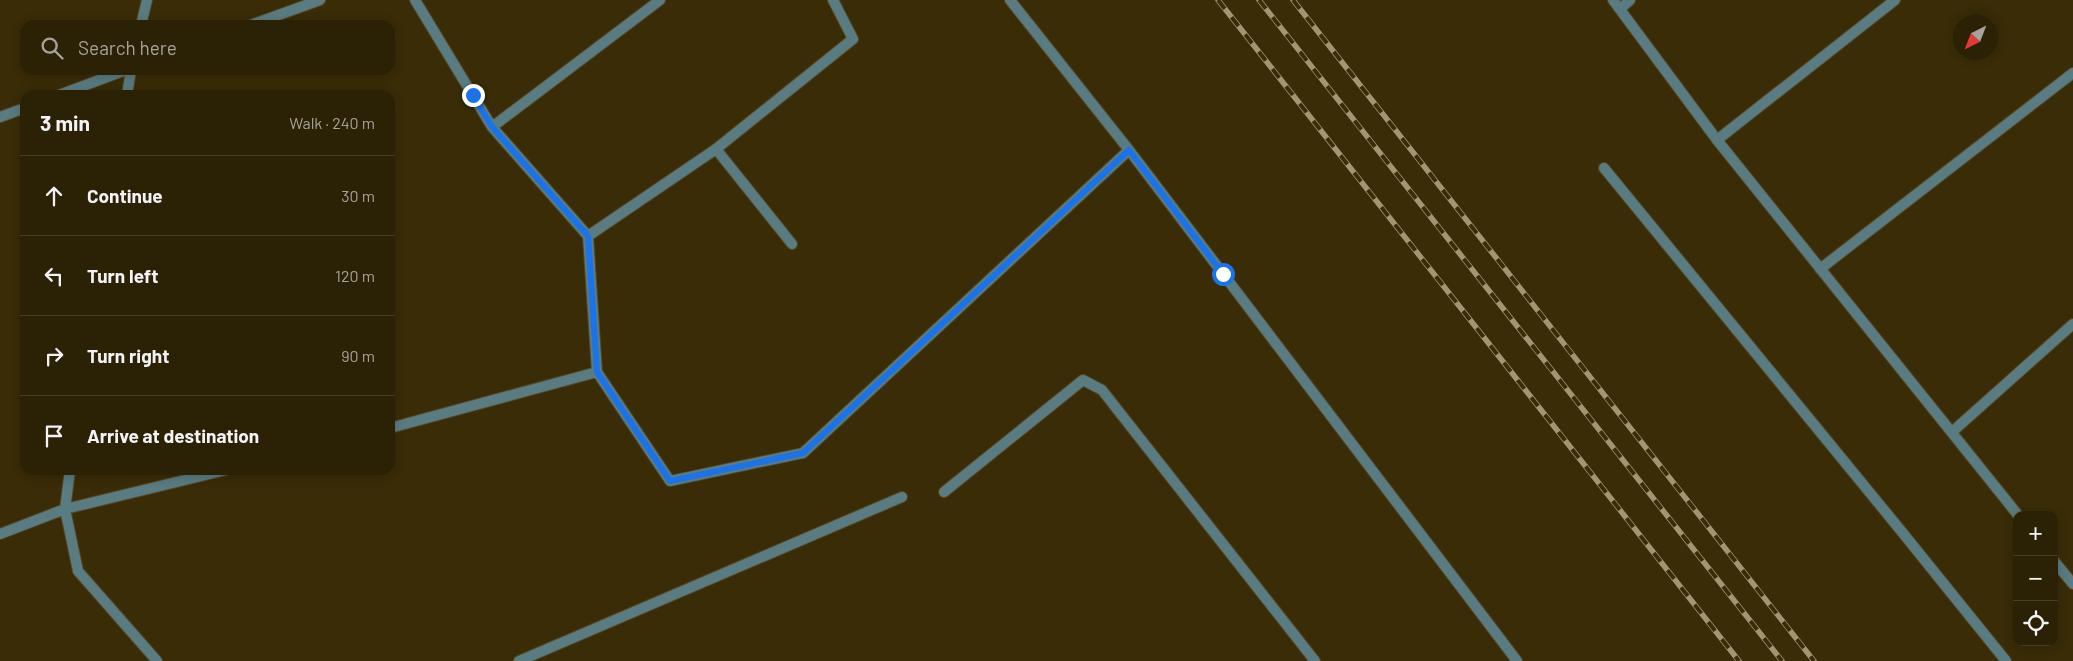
<!DOCTYPE html>
<meta charset="utf-8">
<style>
:root{--surface:#2b2105;--page:#33290f;--text:#f1f3f6;--muted:#a6a39a;--line:#473e27}
body{margin:0;font-family:Barlow,sans-serif;background:var(--page);color:var(--text)}
.controls{position:absolute;right:15px;bottom:15px;display:grid;overflow:hidden;border-radius:10px;box-shadow:0 2px 12px #0003}
.controls button{width:45px;height:45px;display:grid;place-items:center;padding:0;border:0;border-bottom:1px solid var(--line);background:var(--surface);color:var(--text);font:25px sans-serif}
.compass{position:absolute;left:1953px;top:15px;width:45px;height:45px;border-radius:50%;background:var(--surface);box-shadow:0 2px 12px #0003;rotate:222deg}
.stop{position:absolute;width:15px;height:15px;margin:-11px;border:4px solid #1a73e8;border-radius:50%;background:#fff}
.stop.end{background:#1a73e8;border-color:#fff;box-shadow:0 1px 5px #0008}
.list{margin:0;padding:0;list-style:none}
h2{display:flex;justify-content:space-between;align-items:center;height:65px;margin:0;padding:0 20px;font-size:21px}
h2 small{font-size:16px;font-weight:400;color:var(--muted)}
.list li{display:grid;grid-template-columns:32px 1fr auto;gap:15px;align-items:center;box-sizing:border-box;height:80px;padding:0 20px;border-top:1px solid var(--line)}
.list b{display:block;font-size:19px;white-space:nowrap}
.list em{font-size:16px;font-style:normal;color:var(--muted)}
.icon{flex:none;width:28px;height:28px;fill:none;stroke:currentColor;stroke-width:2;stroke-linecap:round;stroke-linejoin:round}
.map{position:relative;flex:none;width:2073px;height:661px;overflow:hidden}
.search{position:absolute;background:var(--surface);box-shadow:0 2px 12px #0003;left:20px;top:20px;width:375px;height:55px;display:flex;align-items:center;gap:12px;box-sizing:border-box;padding:0 18px;border-radius:15px;color:var(--muted);font-size:19px}
.panel{position:absolute;background:var(--surface);box-shadow:0 2px 12px #0003;left:20px;top:90px;width:375px;height:385px;border-radius:15px}
.map>svg:first-child{display:block}
.lines{fill:none;stroke-linecap:round;stroke-linejoin:round}
.street-casing{stroke:#554824;stroke-width:12}
.street{stroke:#597c82;stroke-width:10}
.rail-casing{stroke:#a19572;stroke-width:5.5}
.rail{stroke:#392c07;stroke-width:4;stroke-dasharray:11;stroke-linecap:butt}
.route{stroke:#1a73e8;stroke-width:6}
</style>
<div class="map">
<svg width="2073" height="661" viewBox="0 0 2073 661">
<rect width="100%" height="100%" fill="#392c07"/>
<g class="lines">
<!-- street casing -->
<g class="street-casing">
<path id="street" d="M415,0L492,127L588,236L597,372L670,481L803,453L1129,150
M1010,0L1129,150L1517,661
M1613,0L1717,140L2018,515
M1620,9L1630,0
M141,25L147,0
M251,25L320,0
M59,95L126,70
M127,95L131,70
M0,117L25,108
M492,127L660,0
M1717,140L1895,0
M716,149L792,244
M1604,168L1902,532L2006,661
M588,236L716,149L853,39L833,0
M1820,269L2073,73
M390,428L597,372
M1952,432L2073,324
M70,470L65,509L78,571L157,661
M944,492L1083,380L1102,390L1315,661
M0,534L65,509L226,470
M2054,561L2073,584
M519,661L902,497"/>
</g>
<!-- street -->
<use href="#street" class="street"/>
<!-- rail casing -->
<g class="rail-casing">
<path id="rail" d="M1218,0L1739,661
M1259,0L1782,661
M1293,0L1814,661"/>
</g>
<!-- rail -->
<use href="#rail" class="rail"/>
</g>
<g class="lines">
<!-- route -->
<path class="route" d="M473,95L492,127L588,236L597,372L670,481L803,453L1129,150L1223,274"/>
</g>
</svg>
<div class="controls">
<button>+</button>
<button>−</button>
<button><svg class="icon" aria-label="locate" viewBox="0 0 24 24"><circle cx="12" cy="12" r="6"/><path d="M12 2v4M12 18v4M2 12h4M18 12h4"/></svg></button>
</div>
<svg class="compass" viewBox="-18 -18 36 36"><path d="M0-13l5 13h-10z" fill="#e53935"/><path d="M0 13l5-13h-10z" fill="#a6a39a"/></svg>
<div class="stop" style="left:1223px;top:274px"></div>
<div class="stop end" style="left:473px;top:95px"></div>
<div class="search"><svg class="icon" aria-label="search" viewBox="0 0 24 24"><circle cx="10" cy="10" r="6"/><path d="M15 15l6 6"/></svg>Search here</div>
<section class="panel">
<h2>3 min<small>Walk · 240 m</small></h2>
<ul class="list">
<li><svg class="icon" aria-label="ahead" viewBox="0 0 24 24"><path d="M12 20V5M6 11l6-6 6 6"/></svg><div><b>Continue</b></div><em>30 m</em></li>
<li><svg class="icon" aria-label="left" viewBox="0 0 24 24"><path d="M17 20v-9H6M10 6l-5 5 5 5"/></svg><div><b>Turn left</b></div><em>120 m</em></li>
<li><svg class="icon" aria-label="right" viewBox="0 0 24 24"><path d="M7 20v-9h11M14 6l5 5-5 5"/></svg><div><b>Turn right</b></div><em>90 m</em></li>
<li><svg class="icon" aria-label="arrive" viewBox="0 0 24 24"><path d="M6 21V4h12l-3 4 3 4H6"/></svg><div><b>Arrive at destination</b></div></li>
</ul>
</section>
</div>
